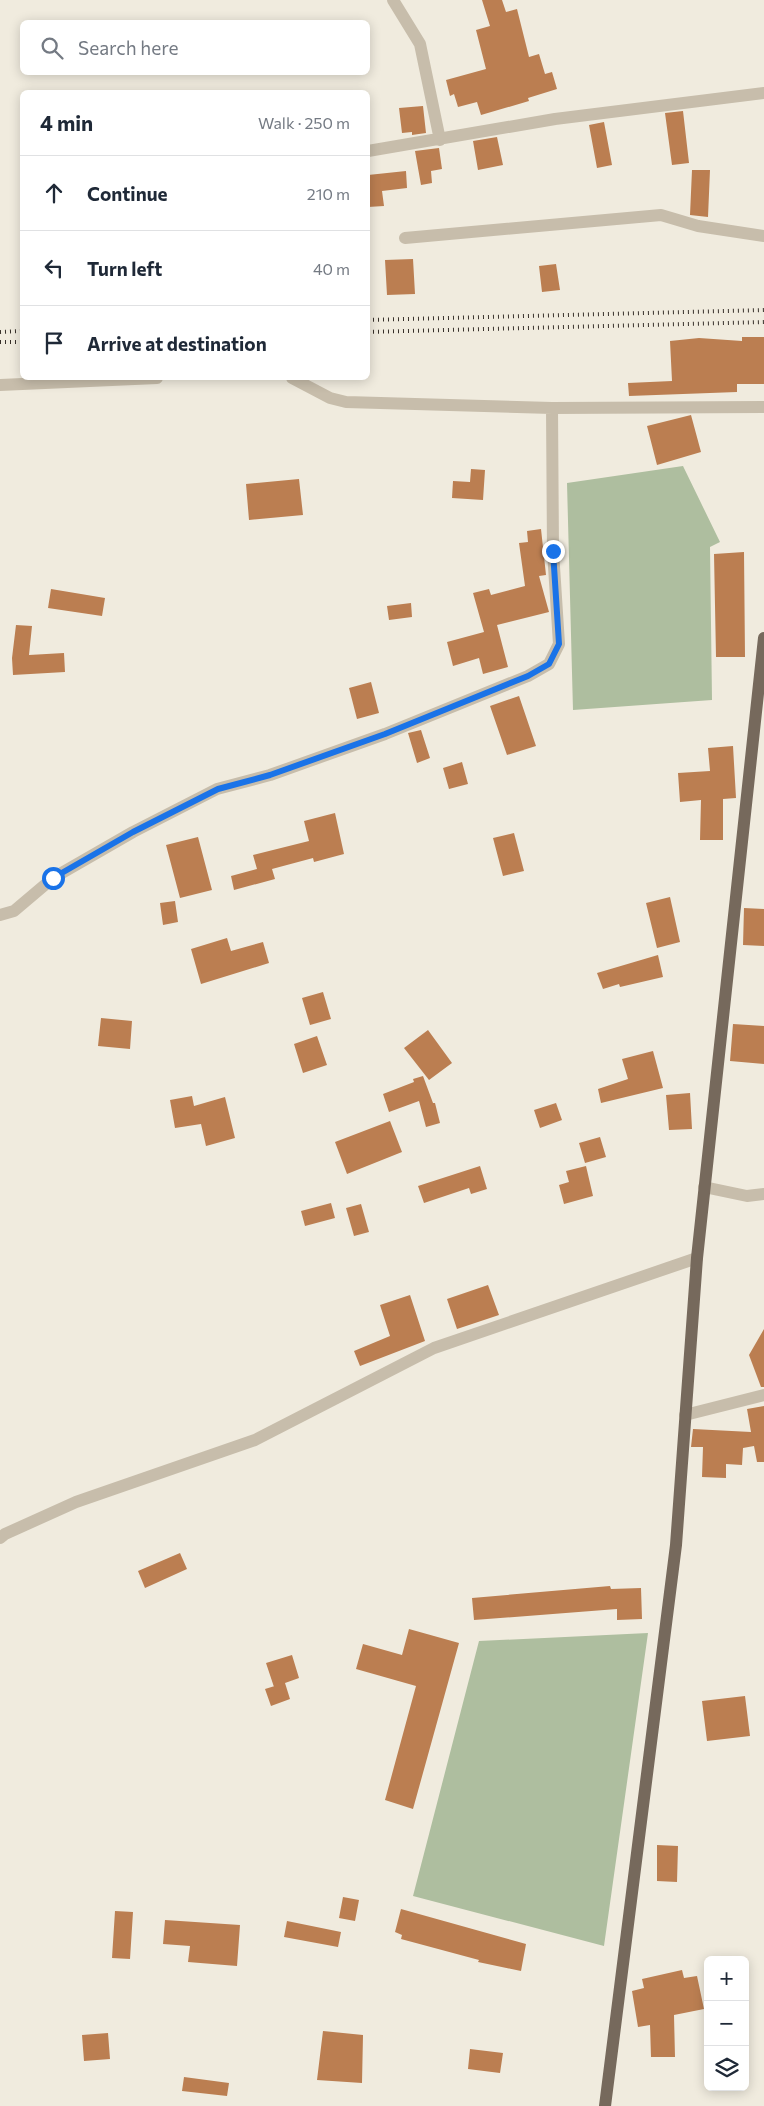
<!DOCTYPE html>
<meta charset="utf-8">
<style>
:root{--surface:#fff;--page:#f6f6f7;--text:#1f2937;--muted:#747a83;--line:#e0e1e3}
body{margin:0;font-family:Commissioner,sans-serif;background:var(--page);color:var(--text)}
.controls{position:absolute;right:15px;bottom:15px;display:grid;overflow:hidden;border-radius:8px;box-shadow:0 2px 12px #0003}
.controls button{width:45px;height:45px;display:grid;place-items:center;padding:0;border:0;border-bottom:1px solid var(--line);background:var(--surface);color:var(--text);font:25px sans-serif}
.stop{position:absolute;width:15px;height:15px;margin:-11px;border:4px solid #1a73e8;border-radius:50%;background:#fff}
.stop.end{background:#1a73e8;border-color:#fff;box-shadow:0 1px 5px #0008}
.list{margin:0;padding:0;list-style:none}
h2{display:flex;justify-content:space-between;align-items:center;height:65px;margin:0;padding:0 20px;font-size:21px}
h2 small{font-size:16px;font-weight:400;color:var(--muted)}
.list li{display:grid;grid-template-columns:32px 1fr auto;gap:15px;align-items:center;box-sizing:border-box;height:75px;padding:0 20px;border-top:1px solid var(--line)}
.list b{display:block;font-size:19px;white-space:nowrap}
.list em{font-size:16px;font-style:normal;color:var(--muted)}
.icon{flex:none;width:28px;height:28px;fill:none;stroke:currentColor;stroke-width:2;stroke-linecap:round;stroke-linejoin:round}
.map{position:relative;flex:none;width:764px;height:2106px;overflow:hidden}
.search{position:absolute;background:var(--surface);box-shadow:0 2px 12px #0003;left:20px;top:20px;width:350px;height:55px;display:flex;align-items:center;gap:12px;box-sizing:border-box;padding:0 18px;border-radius:8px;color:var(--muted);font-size:19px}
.panel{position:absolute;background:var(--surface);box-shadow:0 2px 12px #0003;left:20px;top:90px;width:350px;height:290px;border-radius:8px}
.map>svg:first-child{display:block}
.green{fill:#aebe9f}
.building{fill:#bb7e51}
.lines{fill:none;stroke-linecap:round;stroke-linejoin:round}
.minor{stroke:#c7bdab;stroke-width:12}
.major{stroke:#76695c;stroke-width:12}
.rail{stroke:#362f29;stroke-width:4;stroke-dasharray:1 4;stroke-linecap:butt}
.route{stroke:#1a73e8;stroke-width:6}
</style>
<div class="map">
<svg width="764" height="2106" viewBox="0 0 764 2106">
<rect width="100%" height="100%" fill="#f0ebde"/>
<!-- green -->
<path class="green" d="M683,466L720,542L710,547L712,700L573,710L567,483Z
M648,1633L604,1946L413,1896L479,1641Z"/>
<!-- building -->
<path class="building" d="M482,0H502L506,12L517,9L529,57L539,54L545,74L552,72L557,89L528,98L529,101L481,115L477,102L458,107L454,94L450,96L446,80L486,69L476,30L490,26Z
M423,106L426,133L412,135V132L402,133L399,108Z
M683,111L689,163L672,165L665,113Z
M604,122L612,165L597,168L589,125Z
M497,137L503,165L478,170L473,141Z
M439,148L442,169L431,171L432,183L421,185L415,151Z
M692,170H710L708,217L690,215Z
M406,171L407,188L382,191L384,206L368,207V175Z
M413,259L415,294L387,295L385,260Z
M556,264L560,290L542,292L539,266Z
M742,337H764V384H737V392L629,396L628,383L672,381L670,341L699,338L742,341Z
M691,415L701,452L657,465L647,426Z
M471,469L485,470L483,500L452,498L453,481L470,482Z
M299,479L303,515L249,520L246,484Z
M541,529L546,575L539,576L549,612L497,625L508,667L483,674L479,658L453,666L447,642L484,632L473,593L489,589L491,595L525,586L519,543L528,542L527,531Z
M744,552L745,657H716L714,554Z
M51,589L105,598L102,616L48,608Z
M411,603L412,617L389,620L387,606Z
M16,625L32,626L29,655L64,653L65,672L13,675L12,658Z
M371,682L379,713L357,719L349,688Z
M519,696L536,746L507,755L490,706Z
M421,730L430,758L417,763L408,733Z
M733,746L736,798L723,799V840H700L701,800L680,802L678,773L710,771L708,748Z
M462,762L468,784L449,789L443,768Z
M335,813L344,854L314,862L313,858L272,869L275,879L234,890L231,876L257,869L253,855L309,841L304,821Z
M514,833L524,871L503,876L493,838Z
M198,837L212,890L180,898L166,845Z
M670,897L680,942L657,948L646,903Z
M175,901L178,922L163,925L160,903Z
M744,908L764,909V946L743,945Z
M227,938L231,951L263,942L269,963L201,984L191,949Z
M658,955L663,977L620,987L619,984L603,989L597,973Z
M323,992L331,1019L310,1025L302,998Z
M101,1018L132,1021L130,1049L98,1046Z
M733,1024L764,1026V1064L730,1061Z
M428,1030L452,1063L429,1080L404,1048Z
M317,1036L327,1065L303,1073L294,1044Z
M653,1051L663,1088L601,1103L598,1089L628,1079L622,1059Z
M423,1076L433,1103H435L440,1123L426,1127L419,1101L389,1112L383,1094L414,1082L413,1079Z
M690,1093L692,1129L669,1130L666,1095Z
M192,1096L194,1106L225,1097L235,1138L206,1146L201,1124L175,1128L170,1100Z
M556,1103L562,1120L540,1128L534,1110Z
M390,1121L402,1152L347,1174L335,1142Z
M600,1137L606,1157L585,1163L579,1143Z
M480,1166L487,1189L471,1194L469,1188L424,1203L418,1186Z
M586,1166L593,1196L564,1204L559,1185L569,1182L566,1171Z
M331,1203L335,1218L305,1226L301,1211Z
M361,1204L369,1232L354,1236L346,1208Z
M488,1285L499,1315L457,1329L447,1299Z
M410,1295L425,1341L360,1366L354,1351L390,1336L380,1305Z
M764,1329V1387H761L749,1355Z
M764,1406V1462H757L754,1446L743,1448L742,1465L726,1464V1478L702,1477L703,1447H691L693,1429L751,1432L747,1409Z
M180,1553L187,1569L145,1588L138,1571Z
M610,1586L611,1589L641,1588L642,1619L617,1620V1609L474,1620L472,1598Z
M409,1629L459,1643L413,1809L385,1800L416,1686L356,1669L363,1644L402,1655Z
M292,1655L299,1678L285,1683L290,1699L271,1706L265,1689L278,1685L274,1687L266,1663Z
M745,1696L750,1736L707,1741L702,1701Z
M657,1845L678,1846L677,1882L657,1881Z
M343,1897L359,1900L355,1921L339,1918Z
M401,1909L526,1944L521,1971L478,1962L479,1960L401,1939L402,1935L395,1932Z
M115,1911L133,1912L130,1959L112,1958Z
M165,1920L240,1925L237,1966L188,1962L190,1946L163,1944Z
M287,1921L341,1932L338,1947L284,1937Z
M682,1970L684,1978L697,1976L704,2009L674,2015L675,2057H651L650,2025L638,2027L632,1991L644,1988L642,1979Z
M323,2031L363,2035L362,2083L317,2080Z
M108,2033L110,2059L84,2061L82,2035Z
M470,2049L503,2053L500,2073L468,2069Z
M184,2077L229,2083L227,2096L182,2091Z"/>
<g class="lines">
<!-- minor -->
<path class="minor" d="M393,0L420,44L440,140
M368,151L555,119L764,93
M405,238L661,215L698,226L764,236
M292,378L330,398L346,402L552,408L764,407
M0,385L157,378
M0,915L14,911L53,878L133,832L217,789L270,775L385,734L528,676L549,664L559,644L553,551L552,408
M704,1187L747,1196L764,1194
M685,1415L764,1395
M0,1538L5,1534L76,1502L255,1440L434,1348L697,1258"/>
<!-- major -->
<path class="major" d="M605,2106L676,1545L697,1258L764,638"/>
<!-- rail -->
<path class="rail" d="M368,320L764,310
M0,332L22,331
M368,332L764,322
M0,342H22"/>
</g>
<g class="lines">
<!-- route -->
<path class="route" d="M53,878L133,832L218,789L270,775L385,734L528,676L549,664L559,644L553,551"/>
</g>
</svg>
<div class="controls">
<button>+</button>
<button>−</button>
<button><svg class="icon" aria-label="layers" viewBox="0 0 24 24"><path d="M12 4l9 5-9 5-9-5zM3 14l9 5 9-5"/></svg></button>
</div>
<div class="stop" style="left:53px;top:878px"></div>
<div class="stop end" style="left:553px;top:551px"></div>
<div class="search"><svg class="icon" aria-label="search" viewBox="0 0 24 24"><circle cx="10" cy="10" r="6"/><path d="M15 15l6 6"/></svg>Search here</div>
<section class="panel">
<h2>4 min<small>Walk · 250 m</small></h2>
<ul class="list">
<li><svg class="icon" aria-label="ahead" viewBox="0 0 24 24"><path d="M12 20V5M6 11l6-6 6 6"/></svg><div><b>Continue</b></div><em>210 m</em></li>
<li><svg class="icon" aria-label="left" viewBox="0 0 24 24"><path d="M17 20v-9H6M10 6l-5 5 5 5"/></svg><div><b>Turn left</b></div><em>40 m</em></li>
<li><svg class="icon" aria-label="arrive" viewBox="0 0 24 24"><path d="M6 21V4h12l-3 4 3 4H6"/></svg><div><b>Arrive at destination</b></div></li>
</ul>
</section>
</div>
